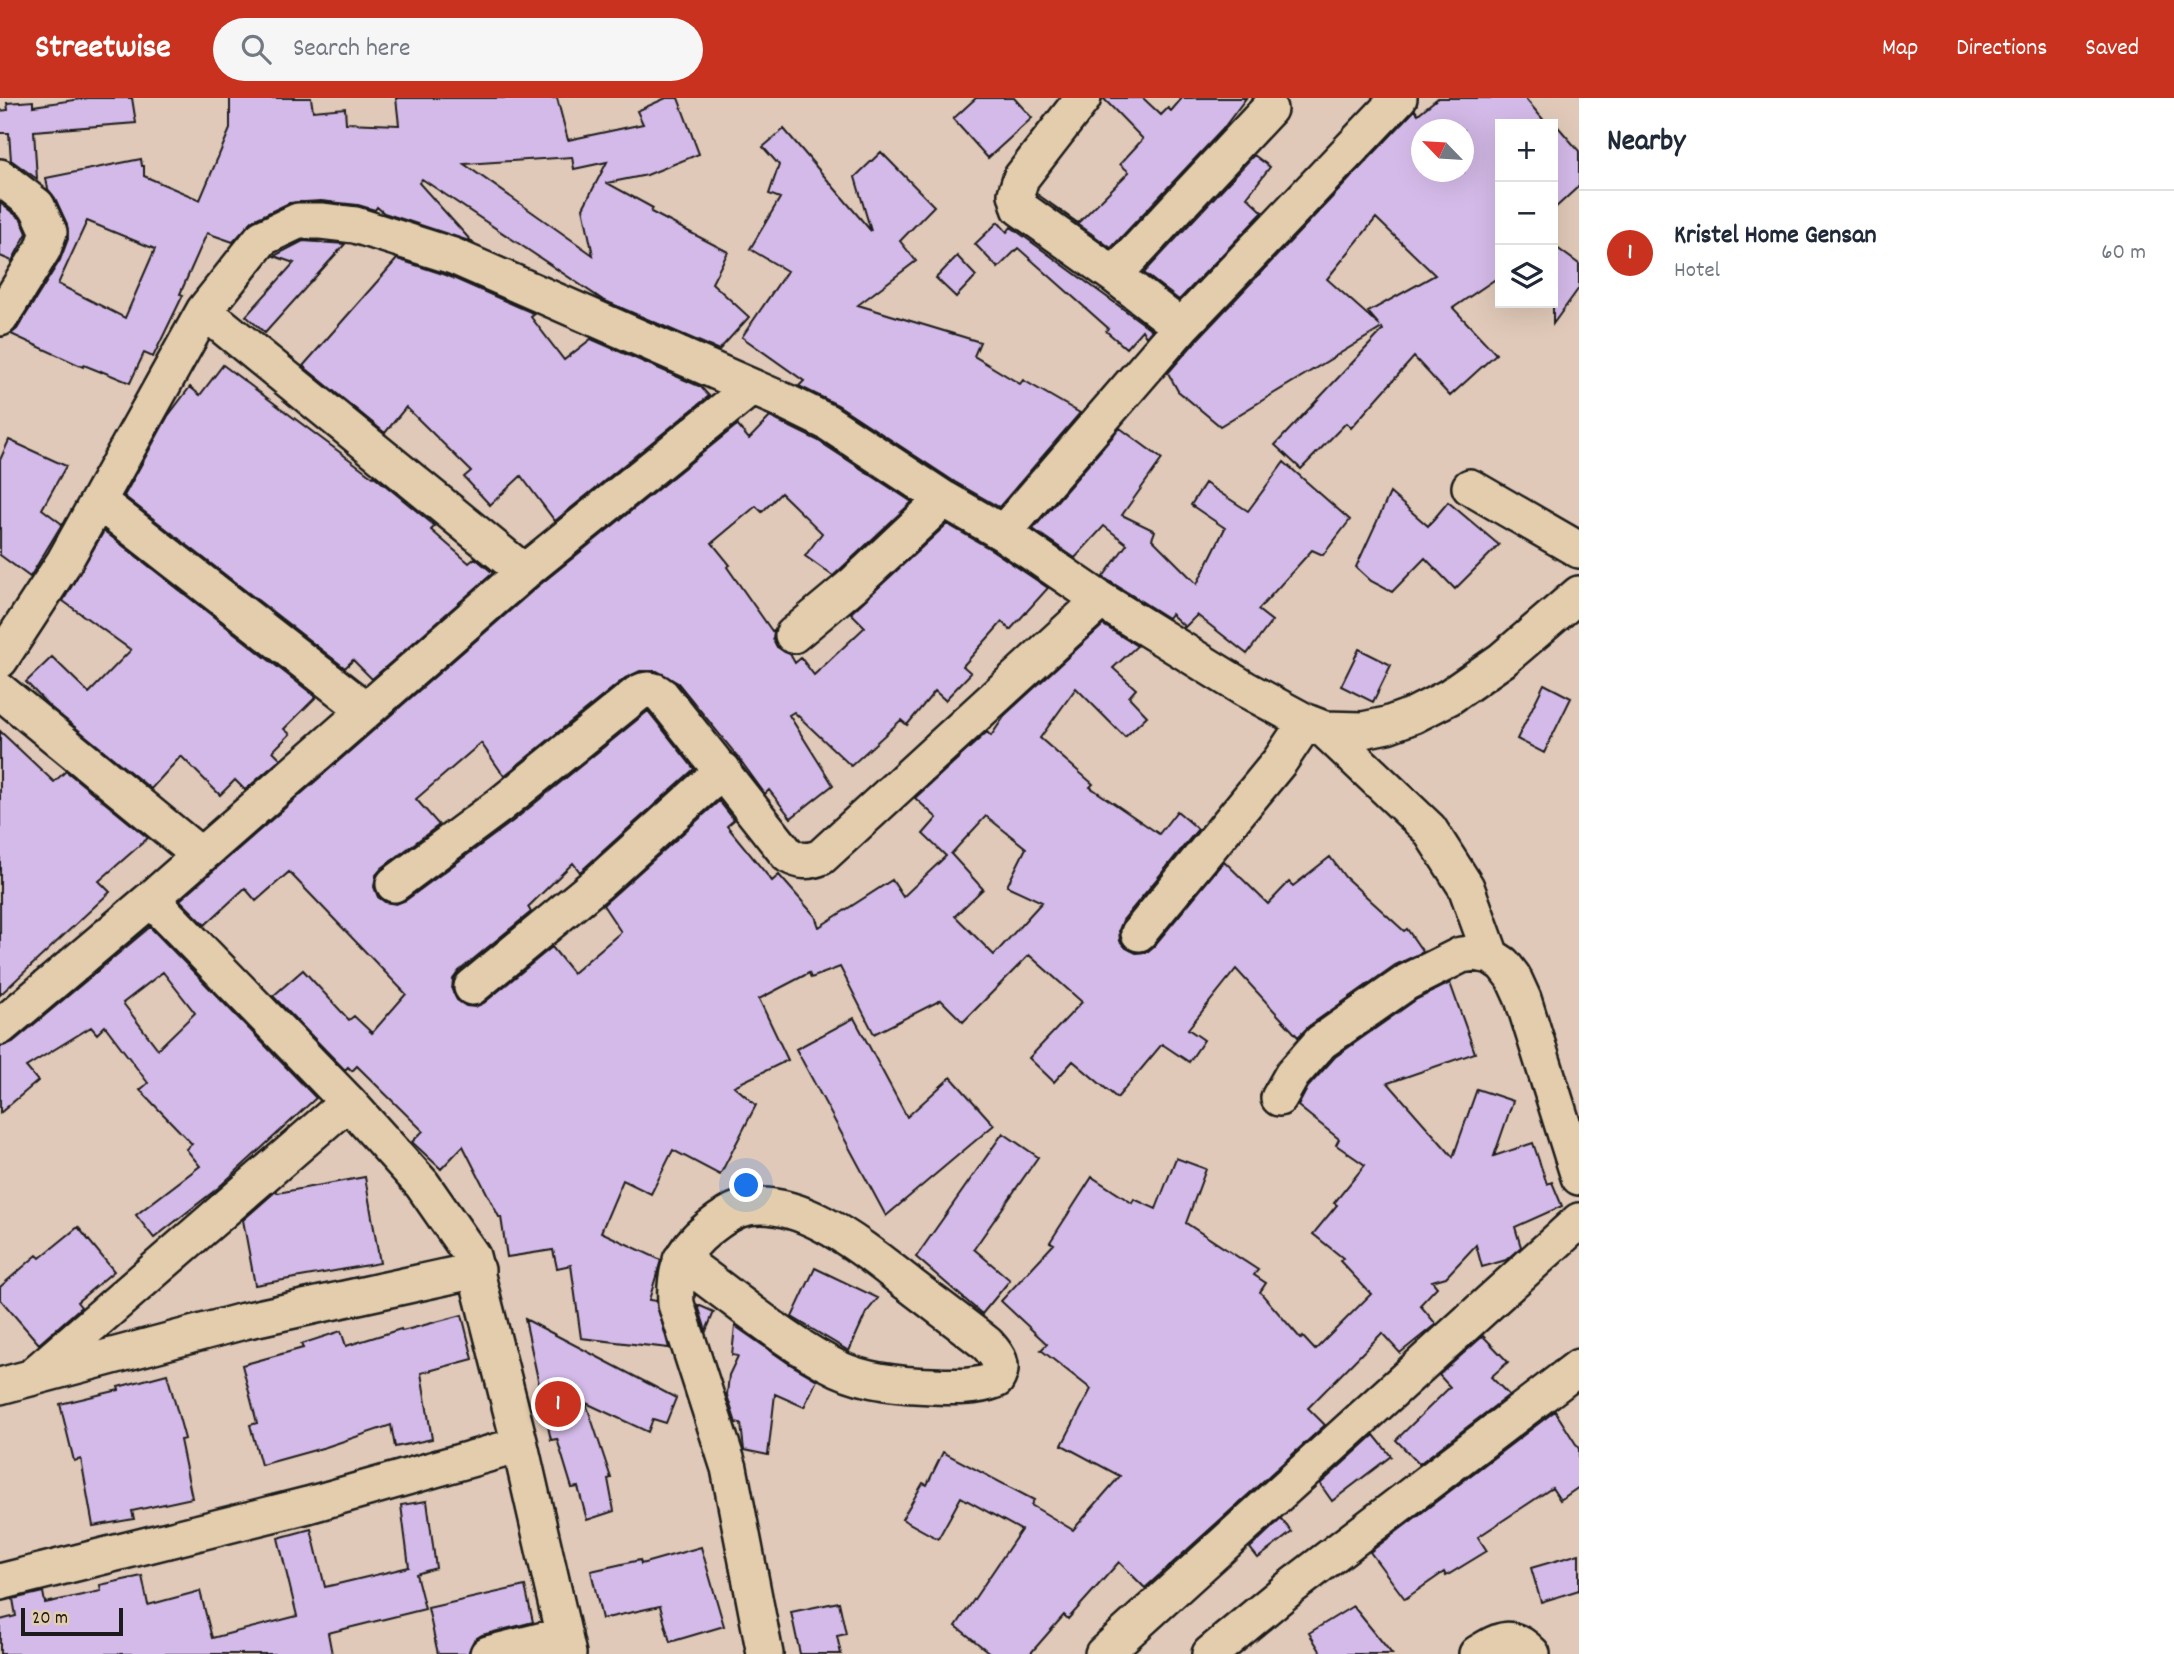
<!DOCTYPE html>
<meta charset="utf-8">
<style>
:root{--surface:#fff;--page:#f6f6f7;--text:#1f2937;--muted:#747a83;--line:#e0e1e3;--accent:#c8321e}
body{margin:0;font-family:Dekko,sans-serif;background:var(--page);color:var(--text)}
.controls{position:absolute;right:21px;top:21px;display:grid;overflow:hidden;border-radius:0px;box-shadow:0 7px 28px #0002}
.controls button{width:63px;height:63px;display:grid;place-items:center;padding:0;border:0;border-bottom:2px solid var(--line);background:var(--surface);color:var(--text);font:35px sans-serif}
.compass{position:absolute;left:1411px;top:21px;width:63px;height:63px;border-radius:50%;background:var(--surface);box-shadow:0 7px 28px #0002;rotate:295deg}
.scale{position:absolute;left:21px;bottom:18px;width:102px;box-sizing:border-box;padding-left:7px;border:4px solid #1c1c1c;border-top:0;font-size:19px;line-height:24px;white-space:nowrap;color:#1c1c1c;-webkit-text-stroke:5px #e3cdac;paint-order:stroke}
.you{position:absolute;left:747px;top:1088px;width:24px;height:24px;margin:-18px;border:5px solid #fff;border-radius:50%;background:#1a73e8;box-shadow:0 0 0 10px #1a73e833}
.badge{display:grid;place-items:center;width:46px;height:46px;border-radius:50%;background:var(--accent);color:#fff;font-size:23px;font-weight:700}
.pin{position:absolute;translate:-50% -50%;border:4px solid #fff;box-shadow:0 2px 7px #0006}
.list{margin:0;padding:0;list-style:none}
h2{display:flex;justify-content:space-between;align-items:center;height:91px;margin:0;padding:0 28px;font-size:30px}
h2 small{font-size:23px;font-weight:400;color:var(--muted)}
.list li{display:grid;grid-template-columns:46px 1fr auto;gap:21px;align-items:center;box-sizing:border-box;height:126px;padding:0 28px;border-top:2px solid var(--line)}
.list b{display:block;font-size:26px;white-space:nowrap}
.list p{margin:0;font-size:23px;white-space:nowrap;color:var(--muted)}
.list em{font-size:23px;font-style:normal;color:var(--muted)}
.icon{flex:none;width:38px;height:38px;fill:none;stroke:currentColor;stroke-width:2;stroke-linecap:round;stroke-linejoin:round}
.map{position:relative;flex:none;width:1579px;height:1556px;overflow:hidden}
header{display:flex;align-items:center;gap:42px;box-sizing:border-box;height:98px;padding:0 35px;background:var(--accent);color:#fff}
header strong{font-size:33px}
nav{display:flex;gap:38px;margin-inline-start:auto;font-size:24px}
.search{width:490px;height:63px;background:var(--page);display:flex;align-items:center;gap:18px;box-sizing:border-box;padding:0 24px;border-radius:38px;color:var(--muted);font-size:26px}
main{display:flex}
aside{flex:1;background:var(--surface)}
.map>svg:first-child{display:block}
.building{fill:#d4bae8;stroke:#1c1c1c;stroke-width:2;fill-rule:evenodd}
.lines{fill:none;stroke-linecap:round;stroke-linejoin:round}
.minor-casing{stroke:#1c1c1c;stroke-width:40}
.minor{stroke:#e3cdac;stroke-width:35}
</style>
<header>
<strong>Streetwise</strong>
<div class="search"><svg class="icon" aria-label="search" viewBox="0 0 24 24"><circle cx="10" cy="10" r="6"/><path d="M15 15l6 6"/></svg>Search here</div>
<nav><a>Map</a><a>Directions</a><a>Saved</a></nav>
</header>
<main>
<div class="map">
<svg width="1579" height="1556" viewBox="0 0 1579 1556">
<rect width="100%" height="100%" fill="#e0c9b8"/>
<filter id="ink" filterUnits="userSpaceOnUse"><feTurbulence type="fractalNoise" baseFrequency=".0143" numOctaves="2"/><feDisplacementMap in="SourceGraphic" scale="14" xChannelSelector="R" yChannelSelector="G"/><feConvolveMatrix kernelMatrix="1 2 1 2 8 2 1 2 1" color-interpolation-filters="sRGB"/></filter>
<g filter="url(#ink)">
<!-- building -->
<path class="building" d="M88,0H132L136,25L34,33L37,81L11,62L9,35H0V13L8,12L7,5L33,3V8Z
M230,0H311L313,13L345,10L346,25L399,27L396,0H557L568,42L643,26L637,13L666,0H678L699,56L647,77L607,85L653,110L651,114L728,154L712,185L749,219L719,252L603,202L422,81L419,85L472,144L384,115L377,109L375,112L358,107L321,103L289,105L253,122L233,144L207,135L180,196L183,197L153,259L144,255L130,285L101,273V274L84,267L83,269L11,236L17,231L60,162L68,141L67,126L55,100L48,91L46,80L141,61L142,68H144V78L200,102L230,31ZM572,59L574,71L607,64L583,110L593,157L464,66ZM87,123L155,151L125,220L58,186Z
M976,0H1014L1032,20L988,60L953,21Z
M1103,0H1143L1161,17L1168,10L1171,13L1182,0H1246L1222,32L1111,150L1037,96L1078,125L1129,74L1120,66L1143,41Z
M1438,0H1525L1547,26H1500V178L1453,210L1496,256L1450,298L1414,259L1351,330L1346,325L1301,371L1275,347L1383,232L1382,230L1220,328L1178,293L1168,275L1196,243L1415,12L1418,16ZM1422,32H1464V74H1422ZM1376,120L1435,177L1368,214L1380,228L1327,181Z
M1553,23L1579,53V88L1553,112Z
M784,31L871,133L855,79L881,54L934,108L900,143L916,163L858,207L980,244L974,258L1020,286L1023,282L1080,315L999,409L955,384L838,307L799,288L804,283L742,239L787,173L750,151L780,100L769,96L779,67L763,49Z
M1254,57L1270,69L1247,99L1263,114L1179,202L1144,175Z
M0,105L21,121L27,135L12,163L0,158Z
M998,124L1007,134L1011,129L1152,232L1146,239L1142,232L1126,250L1106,233L1108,230L1018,150L998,170L975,146Z
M303,143L345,146L265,235L246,218L294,165L274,158Z
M1553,147L1579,166V190L1553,226Z
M957,158L976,178L956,199L936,180Z
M397,161L446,177L535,216L531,219L564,262L591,241L701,289L709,298L555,423L521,378L490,407L464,379L471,373L406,309L385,335L303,268Z
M223,267L373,379L374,378L435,428L431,432L469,465L475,460L493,475L372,581L353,562L345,570L124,398L168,318L190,289L200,297Z
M770,319L817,342L912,404L833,478L805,458L822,435L781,395L762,414L756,408L712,445L730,467L727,469L772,533L774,532L773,541L777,549L790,556L795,565L801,560L814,577L865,529L851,515L947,426L992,452L1048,490L1010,532L1002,524L963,568L971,575L945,602L935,593L907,627L901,622L851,668L794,614L789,617L833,687L791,720L769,692L765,696L738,659L678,585L657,573H640L625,580L504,678L481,645L416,701L439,727L382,770L376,777L374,789L378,799L385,804L396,806L406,802L513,723L648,613L694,671L580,774L573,765L528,809L531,814L459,873L453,881L452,892L457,902L466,908L475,909L484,905L552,849L573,875L621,834L603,807L719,703L734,722L727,728L772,783L779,777L815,818L819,829L892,782L903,799L946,758L923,736L937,720L915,700L987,634L991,638L1006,616L1103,527L1137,548L1113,570L1136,591L1129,599L1147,618L1125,639L1076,590L1040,640L1093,686L1090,689L1159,736L1177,713L1198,731L1123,822L1119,832L1120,843L1126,850L1136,855L1147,854L1154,848L1224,763L1268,806L1289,784L1293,788L1330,759L1345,779L1404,833L1407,831L1423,854L1395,867L1309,928L1298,939L1236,871L1188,931L1204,942L1189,964L1162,946L1117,1000L1073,963L1054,984L1029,960L1082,904L1029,857L963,924L941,902L874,936L840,869L811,880L809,875L759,901L788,962L734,988L756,1007L720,1077L673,1052L651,1096L623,1082L601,1134L661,1162L649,1202L656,1203L669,1250L581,1240L571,1167L557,1170L553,1152L507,1159L501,1119H499L463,1048L441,1071L412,1044L423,1033L357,968L352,973L348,969L345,972L273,898L303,872L349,922L354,918L372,935L406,896L289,774L256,803L245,790L205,827L180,802L537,489L737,327L749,341ZM986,718L1026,750L1007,788L1042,804L994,857L955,818L983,791L951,756Z
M1120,330L1162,361L1122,417L1155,433L1152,441L1197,486L1225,430L1191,407L1205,385L1248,413L1284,364L1350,422L1323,457L1312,452L1258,512L1272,523L1247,556L1197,517L1185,529L1171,516L1168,520L1103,479L1127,446L1104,428L1075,460L1033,431Z
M9,342L66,368L42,411L62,426L30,479L0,457V362Z
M1390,395L1428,428L1448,404L1499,447L1455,491L1425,460L1392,494L1371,483L1356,469Z
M104,433L316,599L284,631L290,636L273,653L281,661L245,692L235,682L220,697L181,658L151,691L49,608L26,584L52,559L89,595L131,552L63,503Z
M1359,551L1391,567L1373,604L1341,588Z
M1544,586L1571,600L1544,655L1517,641Z
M0,633L54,684L66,673L148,740L99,783L110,794L0,897Z
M150,829L316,1000L218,1090L154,1140L136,1117L200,1068L186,1051L192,1046L140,992L148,985L105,928L97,936L91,929L26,969L38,983L0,1015V949L13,944ZM163,874L195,915L158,951L123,905Z
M1450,885L1475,955L1388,985L1453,1059L1477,991L1513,1003L1494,1058L1533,1045L1547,1086L1552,1084L1562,1108L1515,1129L1521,1149L1506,1162L1482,1169L1476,1147L1446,1179L1432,1183L1437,1189L1420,1207L1436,1226L1400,1255L1382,1235L1308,1310L1325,1327L1145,1490L1119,1464L1068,1521L1064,1517L1030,1556H991L956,1528L1021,1432L961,1399L938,1441L902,1421L923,1385L927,1387L943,1354L1034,1402L1031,1407L1073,1432L1120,1378L1062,1347L1091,1291L1041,1252L1047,1246L1001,1203L1054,1146L1050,1144L1092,1079L1132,1105L1134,1101L1156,1111L1176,1060L1206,1071L1186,1125L1258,1172L1254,1177L1266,1185L1260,1194L1301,1241L1303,1239L1315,1252L1371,1196L1340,1163L1343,1160L1313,1136L1337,1107L1334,1105L1365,1067L1336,1047L1339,1041L1298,1008L1308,989L1335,959L1417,901Z
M854,920L907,1019L951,979L994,1027L886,1118L796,951Z
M1003,1035L1038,1059L974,1151L1010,1182L982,1216L916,1159Z
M365,1079L380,1165L255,1187L243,1122L276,1093L278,1095Z
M78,1129L114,1173L77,1204L81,1209L39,1246L0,1201V1189L37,1157L40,1160Z
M815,1170L878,1200L866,1215L849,1253L792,1219Z
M698,1207L714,1214L706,1233Z
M462,1217L473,1261L421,1275L432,1341L395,1349L391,1327L326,1349L261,1367L250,1327L257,1325L242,1267L303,1250L301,1246L341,1233L346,1248L401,1231L402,1233Z
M525,1221L676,1300L666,1325L653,1321L648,1334L586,1305L611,1380L608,1381L614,1413L587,1422L578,1389L572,1390L557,1341L551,1342Z
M735,1228L788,1265L817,1282L804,1309L775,1296L768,1357L744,1352L741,1326L736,1325L727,1297L729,1277L738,1258L732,1257Z
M1483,1238L1508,1264L1491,1279L1509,1297L1419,1366L1396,1342L1450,1289L1439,1277Z
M167,1276L185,1341L180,1342L192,1400L132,1413L134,1421L93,1428L81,1361L74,1363L60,1306L119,1292L118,1289Z
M1555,1313L1579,1351V1389L1560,1402L1552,1390L1478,1439L1487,1453L1446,1478L1444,1474L1405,1501L1370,1454Z
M1374,1337L1391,1358L1332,1403L1320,1386Z
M427,1403L436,1470L416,1476L425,1511L328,1535L332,1556H0V1522L16,1518L13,1501L43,1494L45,1505L101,1493L100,1487L142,1478L148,1507L200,1493L212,1540L297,1518L278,1440L311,1431L325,1489L409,1469L401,1407Z
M1281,1421L1292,1434L1258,1460L1250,1450Z
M701,1449L724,1528L670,1544L660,1508L602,1521L591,1473L640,1462L641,1466Z
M1579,1456V1492L1541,1504L1531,1470Z
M525,1488L533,1524L482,1537L474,1542L468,1556H438L428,1510Z
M839,1504L846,1536L837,1538L841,1556H800L791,1514Z
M1353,1508L1392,1556H1322L1309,1535Z"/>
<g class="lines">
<!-- minor casing -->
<g class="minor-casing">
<path id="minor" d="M1083,0L1021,80L1016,96L1020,110L1114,177L1181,229
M0,79L37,108L49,134L43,151L0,220
M1114,177L1269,11
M204,213L524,474
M1470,389L1579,452
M98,403L366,612
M1003,435L1181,229L1399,0
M793,537L854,486L944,401
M0,562L64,464L204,213L262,140L298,123H321L355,127L453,158L786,304L827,324L944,401L1003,435L1101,502L1245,591L1306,624L1324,631L1363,632L1387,627L1414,617L1449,599L1502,562L1579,496
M0,593L200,757
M1324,631L1429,731L1466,789L1491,858
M394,786L500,707L637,596C647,590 654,591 662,598L788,757C801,764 808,764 821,759L1101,502
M151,801L348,1004L422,1086L472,1158L520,1347L568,1556
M1139,835L1280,663L1306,624
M472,889L599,784L723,672
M0,929L151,801L524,474L752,289
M1279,1000L1292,977L1321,944L1407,884L1461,857L1476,855L1491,858L1503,866L1513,879L1523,901L1579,1079
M681,1162C730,1196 786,1246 839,1271C867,1284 902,1287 933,1288C954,1289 975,1290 996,1282C1005,1267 998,1258 987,1246C962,1226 936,1207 910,1187C867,1154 798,1094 740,1111C728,1115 717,1124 708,1131C681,1153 674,1172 676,1206L729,1370L765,1556
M36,1275L348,1004
M0,1288L244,1223L477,1172
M0,1484L308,1407L520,1347
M488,1556L564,1537
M1103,1556L1579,1123
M1210,1556L1291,1489L1579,1269
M1477,1556C1500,1542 1511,1534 1532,1556"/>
</g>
<!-- minor -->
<use href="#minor" class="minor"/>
</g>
</g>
</svg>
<div class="controls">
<button>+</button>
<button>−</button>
<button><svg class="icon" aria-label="layers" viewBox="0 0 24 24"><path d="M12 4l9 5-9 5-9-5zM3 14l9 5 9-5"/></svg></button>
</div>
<svg class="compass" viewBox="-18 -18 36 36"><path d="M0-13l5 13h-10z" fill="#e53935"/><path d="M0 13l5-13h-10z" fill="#747a83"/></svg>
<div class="scale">20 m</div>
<div class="you"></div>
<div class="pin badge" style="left:558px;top:1306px">1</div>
</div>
<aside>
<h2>Nearby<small></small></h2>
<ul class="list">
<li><span class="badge">1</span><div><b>Kristel Home Gensan</b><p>Hotel</p></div><em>60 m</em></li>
</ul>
</aside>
</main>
